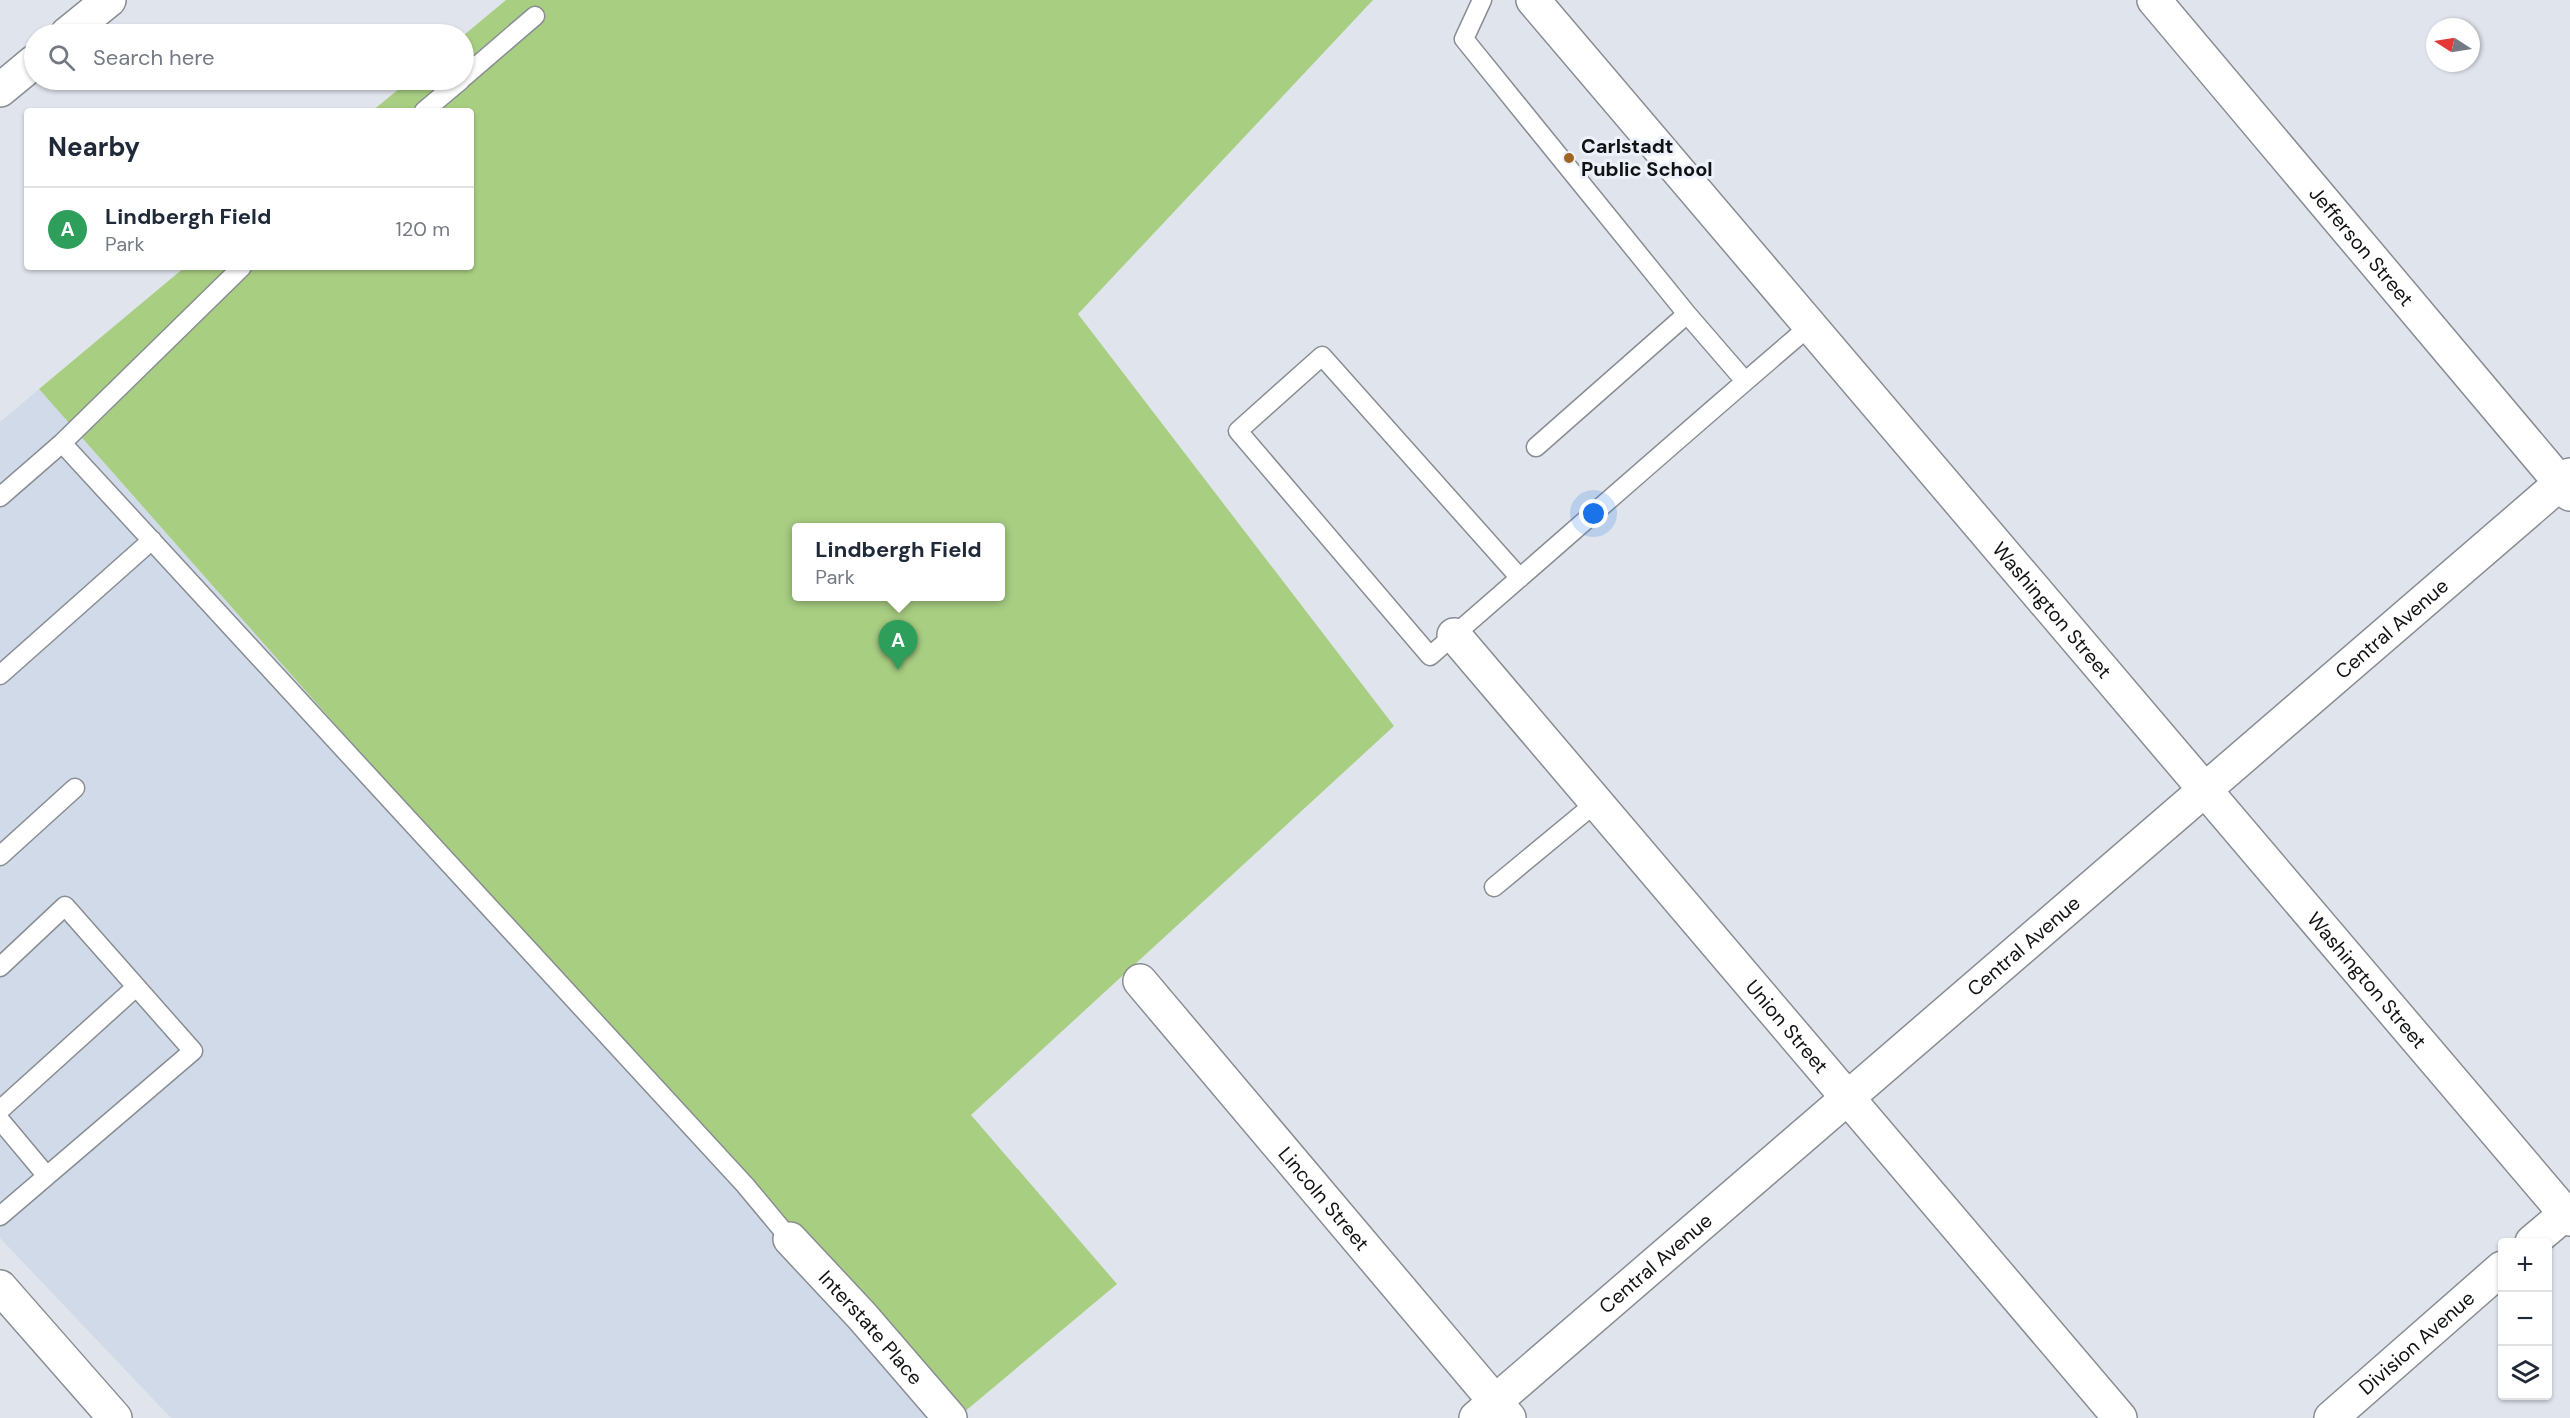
<!DOCTYPE html>
<meta charset="utf-8">
<style>
:root{--surface:#fff;--page:#f2f2f3;--text:#1f2937;--muted:#747a83;--line:#e0e1e3;--accent:#9e6622}
body{margin:0;font-family:"DM Sans",sans-serif;background:var(--page);color:var(--text)}
.controls{position:absolute;right:18px;bottom:18px;display:grid;overflow:hidden;border-radius:6px;box-shadow:0 2px 4px #0004}
.controls button{width:54px;height:54px;display:grid;place-items:center;padding:0;border:0;border-bottom:2px solid var(--line);background:var(--surface);color:var(--text);font:30px sans-serif}
.compass{position:absolute;left:2426px;top:18px;width:54px;height:54px;border-radius:50%;background:var(--surface);box-shadow:0 2px 4px #0004;rotate:282deg}
.you{position:absolute;left:1594px;top:514px;width:21px;height:21px;margin:-15px;border:4px solid #fff;border-radius:50%;background:#1a73e8;box-shadow:0 0 0 9px #1a73e833}
.badge{display:grid;place-items:center;width:39px;height:39px;border-radius:50%;background:var(--accent);color:#fff;font-size:20px;font-weight:700}
.pin{position:absolute;translate:-50% -50px;filter:drop-shadow(0 2px 3px #0008)}
.pin::after{content:'';position:absolute;top:32px;width:21px;height:18px;background:inherit;clip-path:polygon(0 0,100% 0,50% 100%)}
.popup{position:absolute;left:792px;top:523px;width:213px;height:78px;box-sizing:border-box;display:grid;place-content:center;border-radius:6px;background:var(--surface);filter:drop-shadow(0 2px 4px #0005);font-size:20px;white-space:nowrap;color:var(--muted)}
.popup b{font-size:22px;color:var(--text)}
.popup::after{content:'';position:absolute;left:50%;top:100%;margin-left:-12px;border:12px solid transparent;border-top-color:var(--surface)}
.list{margin:0;padding:0;list-style:none}
h2{display:flex;justify-content:space-between;align-items:center;height:78px;margin:0;padding:0 24px;font-size:26px}
h2 small{font-size:20px;font-weight:400;color:var(--muted)}
.list li{display:grid;grid-template-columns:39px 1fr auto;gap:18px;align-items:center;box-sizing:border-box;height:84px;padding:0 24px;border-top:2px solid var(--line)}
.list b{display:block;font-size:22px;white-space:nowrap}
.list p{margin:0;font-size:20px;white-space:nowrap;color:var(--muted)}
.list em{font-size:20px;font-style:normal;color:var(--muted)}
.icon{flex:none;width:33px;height:33px;fill:none;stroke:currentColor;stroke-width:2;stroke-linecap:round;stroke-linejoin:round}
.map{position:relative;flex:none;width:2570px;height:1418px;overflow:hidden}
.search{position:absolute;background:var(--surface);box-shadow:0 2px 4px #0004;left:24px;top:24px;width:450px;height:66px;display:flex;align-items:center;gap:15px;box-sizing:border-box;padding:0 21px;border-radius:33px;color:var(--muted);font-size:22px}
.panel{position:absolute;background:var(--surface);box-shadow:0 2px 4px #0004;left:24px;top:108px;width:450px;height:162px;border-radius:6px}
.map>svg:first-child{display:block}
.built{fill:#d1dae8}
.green{fill:#a8ce82;fill-rule:evenodd}
.lines{fill:none;stroke-linecap:round;stroke-linejoin:round}
.service-casing{stroke:#888d93;stroke-width:21}
.minor-casing{stroke:#888d93;stroke-width:36}
.service{stroke:#fff;stroke-width:18}
.minor{stroke:#fff;stroke-width:33}
.poi-dot{fill:#9e6622;stroke:#edf2fa;stroke-width:2}
.labels{text-anchor:middle;stroke-width:6;stroke-linejoin:round;paint-order:stroke}
.poi-label{font-size:20px;font-weight:bold;fill:#101214;stroke:#edf2fa;text-anchor:start}
.street-label{font-size:20px;fill:#101214;stroke:#edf2fa}
</style>
<div class="map">
<svg width="2570" height="1418" viewBox="0 0 2570 1418">
<rect width="100%" height="100%" fill="#e0e5ed"/>
<!-- built -->
<path class="built" d="M39,389L948,1418H171L0,1238V422Z"/>
<!-- green -->
<path class="green" d="M506,0H1373L1078,314L1394,726L971,1115L1117,1284L957,1418H948L39,389L185,267H471V111H372L410,80H464V35ZM796,528H1000V596H796Z"/>
<g class="lines">
<!-- service casing -->
<g class="service-casing">
<path id="service" d="M1482,0L1464,39L1687,314L1745,381
M464,77L535,16
M424,111L461,80
M62,443L745,1185L790,1239
M1536,447L1687,314
M0,497L62,443L242,267
M1520,578L1322,356L1238,431L1430,656C1557,546 1683,434 1811,325
M0,675L152,540
M0,856L75,788
M1494,887L1598,801
M0,967L65,906L193,1051L0,1216
M0,1110L136,987
M0,1120L46,1175"/>
</g>
<!-- minor casing -->
<g class="minor-casing">
<g id="minor">
<path id="s1" d="M1533,0L2570,1219"/>
<path id="s2" d="M2154,0L2570,494"/>
<path d="M67,34L109,0"/>
<path d="M0,90L34,62"/>
<path id="s3" d="M1454,635L2120,1418"/>
<path id="s4" d="M1140,981L1509,1418"/>
<path id="s5" d="M790,1239L862,1316L950,1418"/>
<path d="M2532,1242L2570,1210"/>
<path d="M0,1287L115,1418"/>
<path id="s6" d="M1476,1418L2570,475"/>
<path id="s7" d="M2331,1418L2502,1268"/>
</g>
</g>
<!-- service -->
<use href="#service" class="service"/>
<!-- minor -->
<use href="#minor" class="minor"/>
</g>
<!-- markers -->
<circle class="poi-dot" cx="1569" cy="158" r="6"/>
<g class="labels">
<!-- poi labels -->
<g class="poi-label">
<text x="1581" y="153">Carlstadt<tspan x="1581" dy="23">Public School</tspan></text>
</g>
<!-- street labels -->
<g class="street-label">
<text dy="7" stroke="none"><textPath href="#s2" startOffset="322">Jefferson Street</textPath></text>
<text dy="7" stroke="none"><textPath href="#s1" startOffset="801">Washington Street</textPath></text>
<text dy="7" stroke="none"><textPath href="#s6" startOffset="1209">Central Avenue</textPath></text>
<text dy="7" stroke="none"><textPath href="#s6" startOffset="723">Central Avenue</textPath></text>
<text dy="7" stroke="none"><textPath href="#s1" startOffset="1287">Washington Street</textPath></text>
<text dy="7" stroke="none"><textPath href="#s3" startOffset="514">Union Street</textPath></text>
<text dy="7" stroke="none"><textPath href="#s4" startOffset="285">Lincoln Street</textPath></text>
<text dy="7" stroke="none"><textPath href="#s6" startOffset="237">Central Avenue</textPath></text>
<text dy="7" stroke="none"><textPath href="#s5" startOffset="120">Interstate Place</textPath></text>
<text dy="7" stroke="none"><textPath href="#s7" startOffset="114">Division Avenue</textPath></text>
</g>
</g>
</svg>
<div class="controls">
<button>+</button>
<button>−</button>
<button><svg class="icon" aria-label="layers" viewBox="0 0 24 24"><path d="M12 4l9 5-9 5-9-5zM3 14l9 5 9-5"/></svg></button>
</div>
<svg class="compass" viewBox="-18 -18 36 36"><path d="M0-13l5 13h-10z" fill="#e53935"/><path d="M0 13l5-13h-10z" fill="#747a83"/></svg>
<div class="you"></div>
<div class="pin badge" style="left:898px;top:670px;background:#2e9e5b">A</div>
<div class="popup"><b>Lindbergh Field</b>Park</div>
<div class="search"><svg class="icon" aria-label="search" viewBox="0 0 24 24"><circle cx="10" cy="10" r="6"/><path d="M15 15l6 6"/></svg>Search here</div>
<section class="panel">
<h2>Nearby<small></small></h2>
<ul class="list">
<li><span class="badge" style="background:#2e9e5b">A</span><div><b>Lindbergh Field</b><p>Park</p></div><em>120 m</em></li>
</ul>
</section>
</div>
